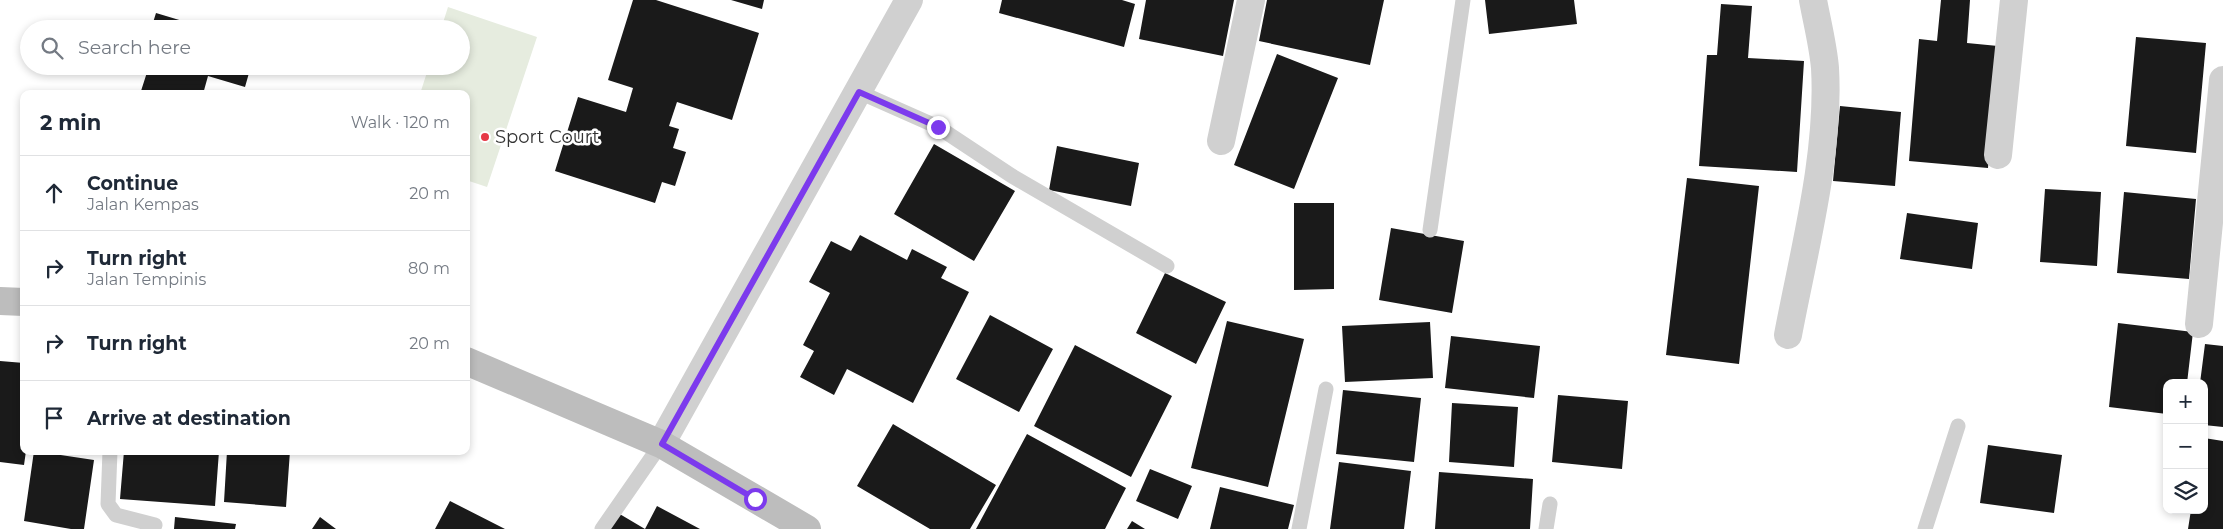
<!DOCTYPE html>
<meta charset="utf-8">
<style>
:root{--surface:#fff;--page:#f2f2f3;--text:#1f2937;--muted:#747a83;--line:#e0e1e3}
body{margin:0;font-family:Montserrat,sans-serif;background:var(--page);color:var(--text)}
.controls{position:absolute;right:15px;bottom:15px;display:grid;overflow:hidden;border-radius:10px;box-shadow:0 2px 8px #0003}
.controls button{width:45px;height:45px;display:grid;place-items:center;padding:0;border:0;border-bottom:1px solid var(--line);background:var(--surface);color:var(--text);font:25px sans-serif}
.stop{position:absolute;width:15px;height:15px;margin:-11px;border:4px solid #7c3aed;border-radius:50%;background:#fff}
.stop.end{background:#7c3aed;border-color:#fff;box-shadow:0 1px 5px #0008}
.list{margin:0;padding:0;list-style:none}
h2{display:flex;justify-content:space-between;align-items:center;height:65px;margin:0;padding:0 20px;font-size:21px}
h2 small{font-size:16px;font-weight:400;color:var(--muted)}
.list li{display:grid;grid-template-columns:32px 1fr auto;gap:15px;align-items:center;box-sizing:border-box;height:75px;padding:0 20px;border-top:1px solid var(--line)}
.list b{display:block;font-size:19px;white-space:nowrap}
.list p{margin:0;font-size:16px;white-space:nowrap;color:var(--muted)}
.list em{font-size:16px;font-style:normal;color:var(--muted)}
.icon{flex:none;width:28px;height:28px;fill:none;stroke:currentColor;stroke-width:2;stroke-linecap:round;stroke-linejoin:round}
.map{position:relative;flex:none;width:2223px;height:529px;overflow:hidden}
.search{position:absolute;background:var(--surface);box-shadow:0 2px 8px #0003;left:20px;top:20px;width:450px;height:55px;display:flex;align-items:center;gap:12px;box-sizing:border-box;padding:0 18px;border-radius:28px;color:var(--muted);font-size:19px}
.panel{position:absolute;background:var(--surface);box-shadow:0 2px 8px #0003;left:20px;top:90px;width:450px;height:365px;border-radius:10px}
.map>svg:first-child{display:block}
.green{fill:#e6ecdf}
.building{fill:#1a1a1a}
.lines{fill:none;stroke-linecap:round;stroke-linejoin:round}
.lane{stroke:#d0d0d0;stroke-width:15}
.street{stroke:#d0d0d0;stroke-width:28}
.secondary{stroke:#bdbdbd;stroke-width:28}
.route{stroke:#7c3aed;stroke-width:6}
.poi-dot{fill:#e63946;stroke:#fff;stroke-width:2}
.labels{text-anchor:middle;stroke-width:5;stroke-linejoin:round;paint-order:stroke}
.poi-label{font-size:18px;fill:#333;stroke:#fff;text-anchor:start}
</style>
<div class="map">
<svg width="2223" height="529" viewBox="0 0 2223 529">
<rect width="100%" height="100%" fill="#fff"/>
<!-- green -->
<path class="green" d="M448,7L537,37L487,187L466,180V94H420L429,66H461V29H441Z"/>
<!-- building -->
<path class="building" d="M633,0H656L759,33L732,120L677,102L669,126L679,129L673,148L686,152L675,186L662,182L655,203L555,171L578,97L626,112L633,88L608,80Z
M731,0H764L762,9Z
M1002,0H1122L1135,4L1124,47L999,13Z
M1146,0H1234L1223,56L1139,39Z
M1267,0H1384L1370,65L1259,41Z
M1485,0H1574L1577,24L1489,34Z
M1941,0H1970L1967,43L1998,46L1988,168L1909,161L1919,39L1937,41Z
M1721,4L1752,6L1748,58L1804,61L1797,172L1699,166L1707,55H1717Z
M156,13L206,28V29H151Z
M2136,37L2206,43L2196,153L2126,146Z
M1277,54L1338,78L1294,189L1234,165Z
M149,66H251L245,87L208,76L203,94H151L141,91Z
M1840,106L1901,112L1895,186L1833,181Z
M934,144L1015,191L974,261L894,214Z
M1057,146L1139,163L1131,206L1049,190Z
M1687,178L1759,186L1739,364L1666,355Z
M2045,189L2101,192L2097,266L2040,262Z
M2124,192L2196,199L2189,279L2117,273Z
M1294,203H1334V289L1294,290Z
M1907,213L1978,223L1972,269L1900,259Z
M1391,228L1464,241L1452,313L1379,300Z
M860,235L907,260L912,249L947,267L941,278L969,292L913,403L847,369L834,395L800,377L814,351L803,345L830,293L809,282L831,241L851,251Z
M1165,273L1226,302L1196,364L1136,333Z
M990,315L1053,349L1019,412L956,379Z
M1227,321L1304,339L1268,487L1191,468Z
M1430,322L1433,378L1345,382L1342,326Z
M2118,323L2193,332L2187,383H2167V414L2109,407Z
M1451,336L1540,346L1534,398L1445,388Z
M2205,344L2223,346V427L2204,425V383H2200Z
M1075,345L1172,396L1131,477L1034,426Z
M0,361L24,363V451H26L24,465L0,462Z
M1343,390L1421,398L1414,462L1336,454Z
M1558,395L1628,401L1622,469L1552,462Z
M1452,403L1518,407L1514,467L1449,462Z
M893,424L996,485L970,529H930L857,486Z
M1027,434L1126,488L1105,529H976Z
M2204,438L2223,441V529H2188L2191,510H2204Z
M1988,445L2062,455L2054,513L1980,503Z
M34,451L94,460L84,529H71L24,521Z
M124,451H219L215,506L120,499Z
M227,451H290L286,507L224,502Z
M1339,462L1411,471L1404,529H1330Z
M1150,469L1192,486L1178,519L1136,501Z
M1439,472L1533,479L1530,529H1435Z
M1220,487L1294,505L1288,529H1210Z
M450,501L505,529H435Z
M657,506L700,529H609L618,513L645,529Z
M175,517L236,524L235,529H174Z
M320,517L336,529H312Z
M1132,521L1145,529H1127Z"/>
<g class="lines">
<!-- lane -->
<path class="lane" d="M859,92L938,127L1012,176L1167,266
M1430,230L1463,0
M110,451L108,504L116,515L155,525
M602,529L661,444
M1299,529L1326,389
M1546,529L1550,504
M1925,529L1958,426"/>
<!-- street -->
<path class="street" d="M1221,141L1251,0
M1998,155L2014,0
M2199,324L2223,80
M1788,335C1804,250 1830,154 1825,68C1823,45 1817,22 1813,0
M661,444L909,0"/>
<!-- secondary -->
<path class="secondary" d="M0,301L24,302
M466,361L661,444L807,529"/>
</g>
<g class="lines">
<!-- route -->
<path class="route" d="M755,499L662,444L859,92L938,127"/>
</g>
<!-- markers -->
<circle class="poi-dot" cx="485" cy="137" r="5"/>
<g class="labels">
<!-- poi labels -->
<g class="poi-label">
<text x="495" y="143">Sport Court</text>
</g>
</g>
</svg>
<div class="controls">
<button>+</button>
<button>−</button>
<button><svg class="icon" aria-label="layers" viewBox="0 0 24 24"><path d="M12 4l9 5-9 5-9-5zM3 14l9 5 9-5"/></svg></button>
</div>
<div class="stop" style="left:755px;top:499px"></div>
<div class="stop end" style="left:938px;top:127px"></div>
<div class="search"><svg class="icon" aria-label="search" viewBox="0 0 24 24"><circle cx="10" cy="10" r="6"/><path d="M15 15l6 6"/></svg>Search here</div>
<section class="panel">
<h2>2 min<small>Walk · 120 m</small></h2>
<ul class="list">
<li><svg class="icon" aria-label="ahead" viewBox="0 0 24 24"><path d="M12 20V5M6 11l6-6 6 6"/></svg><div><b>Continue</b><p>Jalan Kempas</p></div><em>20 m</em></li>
<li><svg class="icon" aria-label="right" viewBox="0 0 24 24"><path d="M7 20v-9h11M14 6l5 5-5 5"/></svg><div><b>Turn right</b><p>Jalan Tempinis</p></div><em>80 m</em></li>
<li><svg class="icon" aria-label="right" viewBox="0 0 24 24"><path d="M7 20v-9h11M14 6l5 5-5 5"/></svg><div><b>Turn right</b></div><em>20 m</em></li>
<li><svg class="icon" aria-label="arrive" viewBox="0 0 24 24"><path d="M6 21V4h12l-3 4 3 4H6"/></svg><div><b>Arrive at destination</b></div></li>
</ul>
</section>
</div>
